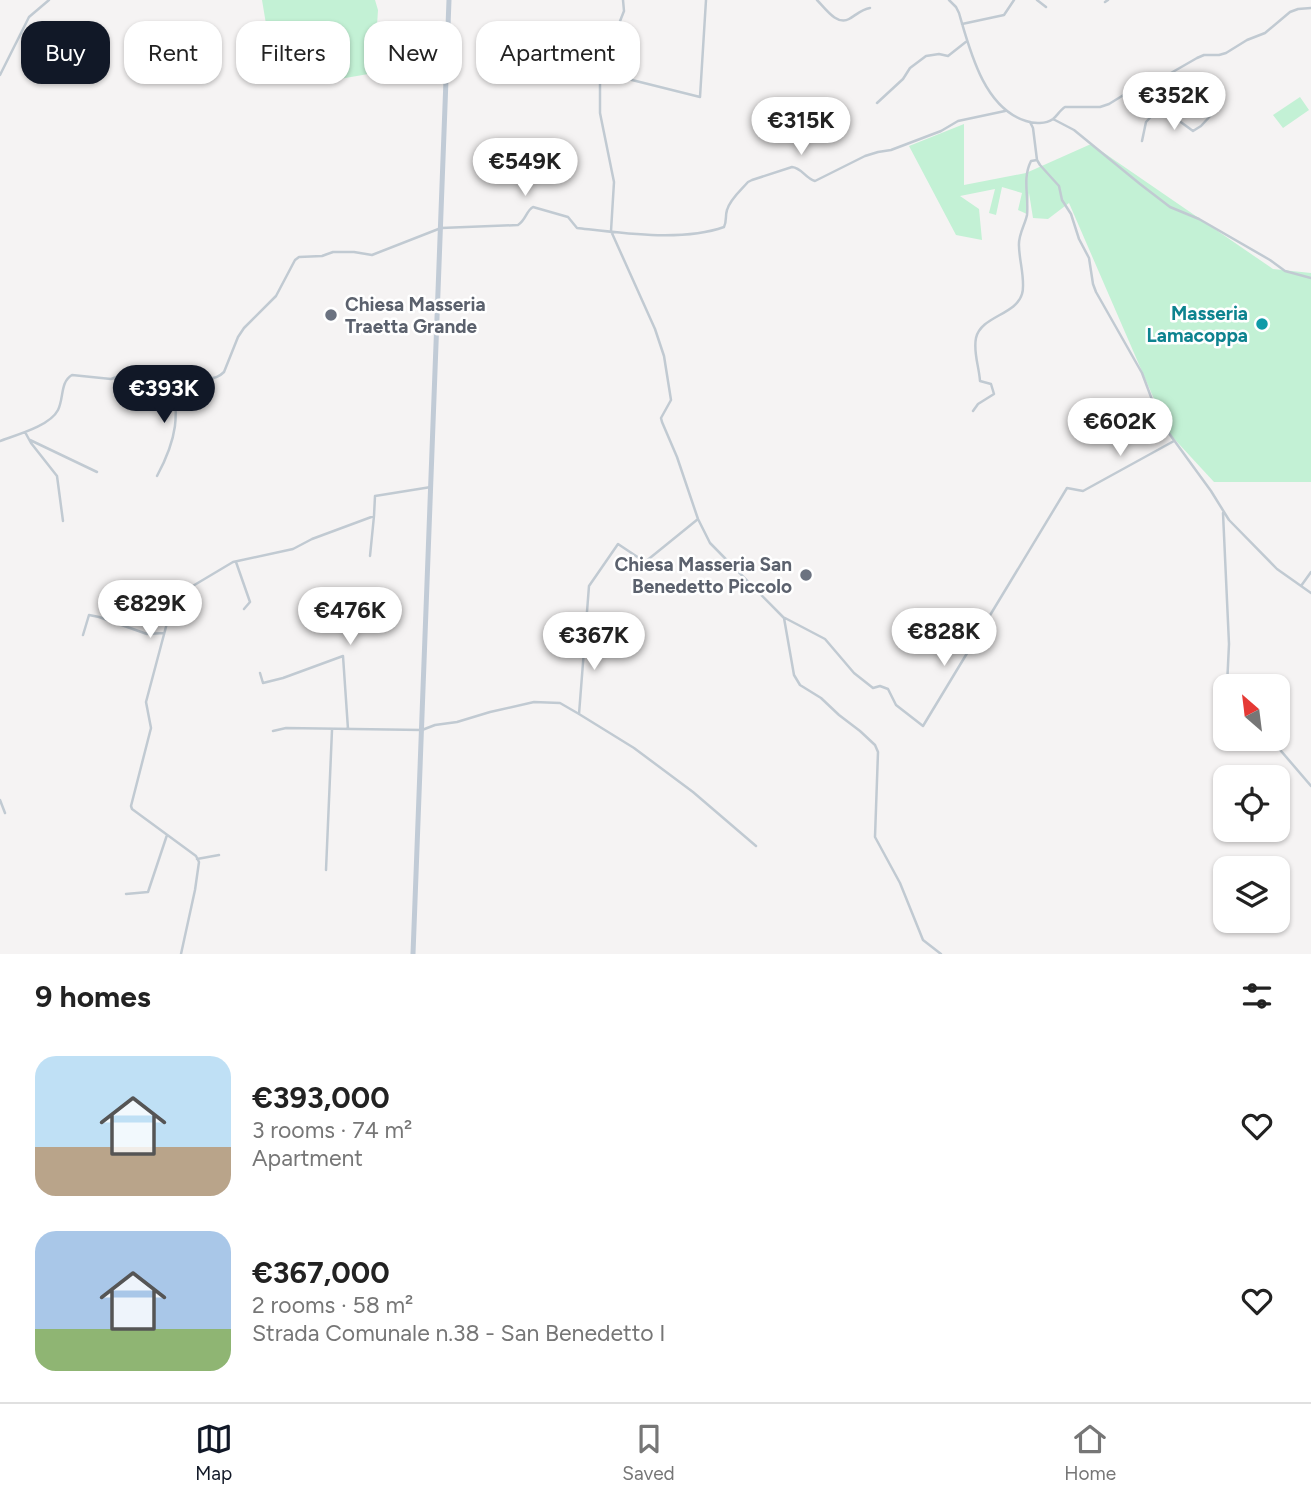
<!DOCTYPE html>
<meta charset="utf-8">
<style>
body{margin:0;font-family:Figtree,sans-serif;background:#f6f6f6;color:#222;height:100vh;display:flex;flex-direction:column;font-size:26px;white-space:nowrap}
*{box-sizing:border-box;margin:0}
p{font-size:23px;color:#767676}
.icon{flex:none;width:38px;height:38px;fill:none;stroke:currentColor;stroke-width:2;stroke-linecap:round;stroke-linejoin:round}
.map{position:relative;height:954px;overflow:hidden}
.sheet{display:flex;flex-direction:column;background:#fff;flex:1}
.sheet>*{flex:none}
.top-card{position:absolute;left:21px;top:21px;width:700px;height:63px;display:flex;gap:14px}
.needle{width:46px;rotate:332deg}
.fabs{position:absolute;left:1213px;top:674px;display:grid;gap:14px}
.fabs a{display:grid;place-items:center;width:77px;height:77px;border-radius:14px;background:#fff;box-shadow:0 2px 5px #0004;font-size:35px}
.price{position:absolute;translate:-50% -60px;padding:0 16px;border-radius:24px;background:#fff;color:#222;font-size:23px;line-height:46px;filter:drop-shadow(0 2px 4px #0008)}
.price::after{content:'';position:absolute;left:50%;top:42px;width:21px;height:16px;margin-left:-10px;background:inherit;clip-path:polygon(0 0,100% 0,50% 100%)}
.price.current{background:#111827;color:#fff}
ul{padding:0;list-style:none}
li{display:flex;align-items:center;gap:21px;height:175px;padding:0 35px}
li span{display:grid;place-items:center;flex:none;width:196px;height:140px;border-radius:21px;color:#555}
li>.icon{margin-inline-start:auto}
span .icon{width:84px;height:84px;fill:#fffc;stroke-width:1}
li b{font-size:30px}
h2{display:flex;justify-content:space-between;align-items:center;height:84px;padding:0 35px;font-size:30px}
.tag{padding:0 24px;border-radius:21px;background:#fff;box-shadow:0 2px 5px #0004;font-size:24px;line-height:63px}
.tag.current{background:#111827;color:#fff}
.dock{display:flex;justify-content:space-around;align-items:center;height:98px;border-top:2px solid #e0e0e0;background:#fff;font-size:19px;color:#767676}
.dock a{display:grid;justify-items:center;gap:4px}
.dock .current{color:#111827}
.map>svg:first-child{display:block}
</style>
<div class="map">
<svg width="1311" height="954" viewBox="0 0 1311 954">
<rect width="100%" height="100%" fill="#f5f3f3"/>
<path fill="#c3f1d5" d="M262 0H375L378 10 374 73 311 84 318 66 291 56 267 30Z
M1300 97 1309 110 1283 128 1273 115Z
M964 124V185L1026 173 1091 144 1273 269 1311 273V482H1214L1166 430 1154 399 1069 203 1048 219 1033 218 1029 193 1027 214 1018 210 1022 193 1002 187 996 215 989 213 995 189 960 196 979 209 982 240 956 235 909 146Z"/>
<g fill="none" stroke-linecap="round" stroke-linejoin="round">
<path stroke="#c1cad2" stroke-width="2.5" d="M623 0 624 11 600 72V113L614 182 611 231 655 329 664 356 671 400 661 418 662 422 677 457 698 519 710 543 784 618 794 675 800 685 821 698 839 715 860 731 875 745 878 752 875 837 900 883 923 940 941 954
M817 0C825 8 837 26 849 19 856 15 862 9 870 8
M949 0 956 7 959 13C970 51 984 108 1026 121 1034 124 1046 124 1053 119 1057 116 1060 110 1065 107H1100L1109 104 1130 91 1157 81 1197 58 1204 55H1219L1226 53 1247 40 1265 33 1290 12 1298 9 1311 8
M1037 0 1046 7
M1105 2 1108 0
M962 24 1004 15 1014 0
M604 73 700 97 706 0
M0 75 29 17 49 0
M1142 86 1146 95 1152 101 1193 131 1201 126 1213 113
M877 103 903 79 910 68 926 56 939 54 948 56 967 41
M1053 119 1074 130 1140 184 1170 207 1199 219 1270 260 1285 271 1311 278
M1030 122 1033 128 1037 160 1040 165 1059 186 1062 200 1071 214 1079 239 1089 258 1093 284 1096 292 1142 373 1160 421 1211 491 1229 520 1277 569 1311 593
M1142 141 1146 122 1160 107
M973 411 978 404 994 394 991 384 980 381C979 366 973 352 976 338 981 316 1016 315 1022 294 1026 282 1019 260 1019 246 1018 235 1025 225 1027 215 1029 196 1022 179 1031 161L1037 160
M25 432 31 443 57 476 63 521
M30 440 97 472
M0 441C16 435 50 426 58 410 64 398 60 382 72 375L111 379 131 372 146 371 206 379C214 378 218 378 224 372L238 337 244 328 276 296 295 260 299 257 322 256 333 252H354L372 255 441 228 518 225C526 220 526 211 533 207L568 217 577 228C621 233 682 242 724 227 727 221 725 216 727 210 730 199 741 190 748 182L752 180 792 167C802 168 805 178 815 181L865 156 878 152 891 150 941 131 958 121 1005 111
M157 476C177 439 180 415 171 374
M1223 513 1229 644 1227 686
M370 556 374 516
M236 562 250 602 244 609
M1301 586 1311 572
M785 618 825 639 854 673 873 688 880 686 888 689 896 705 923 726 1067 488 1083 491 1174 441
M83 635 89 615 99 617 147 634 164 633
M260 673 263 683 283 678 343 656 348 729
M579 714 634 748 693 792 756 846
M273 731 286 728 422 730 435 725 457 722 490 712 534 702 560 703 579 714 589 586 618 544 645 562 698 519
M1270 738 1311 786
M0 800 5 813
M197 859 219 855
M326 870 332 730
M126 894 148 892 167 835
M181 954 195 890 199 862 196 856 132 809 131 806 151 728 146 702 171 608 186 590 233 562 293 549 312 539 374 516 375 496 431 487"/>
<path stroke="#c1cbd6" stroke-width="5" d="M413 954 449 0"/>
</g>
<g fill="#6b7280" stroke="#fff" stroke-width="2.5">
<circle cx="331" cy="315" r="7"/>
<circle cx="806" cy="575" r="7"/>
</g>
<circle fill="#0f9aa8" stroke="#fff" stroke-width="2.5" cx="1262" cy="324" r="7"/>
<g text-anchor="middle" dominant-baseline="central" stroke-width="5" stroke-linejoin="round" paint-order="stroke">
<g font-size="19" font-weight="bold" fill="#5b616d" stroke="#fff" text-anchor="start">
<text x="345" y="304">Chiesa Masseria<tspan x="345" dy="22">Traetta Grande</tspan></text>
<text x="792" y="564" text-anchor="end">Chiesa Masseria San<tspan x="792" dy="22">Benedetto Piccolo</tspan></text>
</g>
<g font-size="19" font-weight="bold" fill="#0d838f" stroke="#fff" text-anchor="end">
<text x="1248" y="313">Masseria<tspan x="1248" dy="22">Lamacoppa</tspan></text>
</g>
</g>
</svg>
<div class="fabs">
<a><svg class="needle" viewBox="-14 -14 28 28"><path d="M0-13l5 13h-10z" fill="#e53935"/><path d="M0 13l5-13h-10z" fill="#767676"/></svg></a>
<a><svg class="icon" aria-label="locate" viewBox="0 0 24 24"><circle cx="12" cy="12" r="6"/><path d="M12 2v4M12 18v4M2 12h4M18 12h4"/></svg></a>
<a><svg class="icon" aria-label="layers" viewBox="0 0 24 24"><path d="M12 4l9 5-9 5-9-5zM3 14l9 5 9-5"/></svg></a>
</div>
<b class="price" style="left:1174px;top:132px">€352K</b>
<b class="price" style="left:801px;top:157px">€315K</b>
<b class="price" style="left:525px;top:198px">€549K</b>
<b class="price current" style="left:164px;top:425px">€393K</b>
<b class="price" style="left:1120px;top:458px">€602K</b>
<b class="price" style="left:150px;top:640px">€829K</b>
<b class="price" style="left:350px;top:647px">€476K</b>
<b class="price" style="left:944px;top:668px">€828K</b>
<b class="price" style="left:594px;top:672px">€367K</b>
<div class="top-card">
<a class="tag current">Buy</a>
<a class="tag">Rent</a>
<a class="tag">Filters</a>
<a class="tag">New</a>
<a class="tag">Apartment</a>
</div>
</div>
<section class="sheet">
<h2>9 homes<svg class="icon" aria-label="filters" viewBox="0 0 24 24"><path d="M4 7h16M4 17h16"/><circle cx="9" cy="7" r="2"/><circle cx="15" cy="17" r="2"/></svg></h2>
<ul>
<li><span style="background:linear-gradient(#bfe0f5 65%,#b9a48a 0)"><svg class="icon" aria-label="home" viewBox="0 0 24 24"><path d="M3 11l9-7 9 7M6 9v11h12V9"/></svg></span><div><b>€393,000</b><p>3 rooms · 74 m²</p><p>Apartment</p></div><svg class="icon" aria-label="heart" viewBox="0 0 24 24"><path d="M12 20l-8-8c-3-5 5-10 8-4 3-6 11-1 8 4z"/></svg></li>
<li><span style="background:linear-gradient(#a9c7e8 70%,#8fb573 0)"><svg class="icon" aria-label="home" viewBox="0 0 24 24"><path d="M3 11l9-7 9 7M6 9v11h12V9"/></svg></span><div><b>€367,000</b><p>2 rooms · 58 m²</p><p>Strada Comunale n.38 - San Benedetto I</p></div><svg class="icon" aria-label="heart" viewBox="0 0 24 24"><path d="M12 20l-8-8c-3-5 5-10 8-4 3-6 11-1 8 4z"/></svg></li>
</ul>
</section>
<nav class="dock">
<a class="current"><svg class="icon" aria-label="map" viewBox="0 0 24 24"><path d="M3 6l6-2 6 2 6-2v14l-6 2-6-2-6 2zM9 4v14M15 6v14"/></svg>Map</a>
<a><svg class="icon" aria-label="saved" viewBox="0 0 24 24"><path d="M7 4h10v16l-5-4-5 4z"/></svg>Saved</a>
<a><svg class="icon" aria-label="home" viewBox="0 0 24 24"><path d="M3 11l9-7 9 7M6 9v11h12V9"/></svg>Home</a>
</nav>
